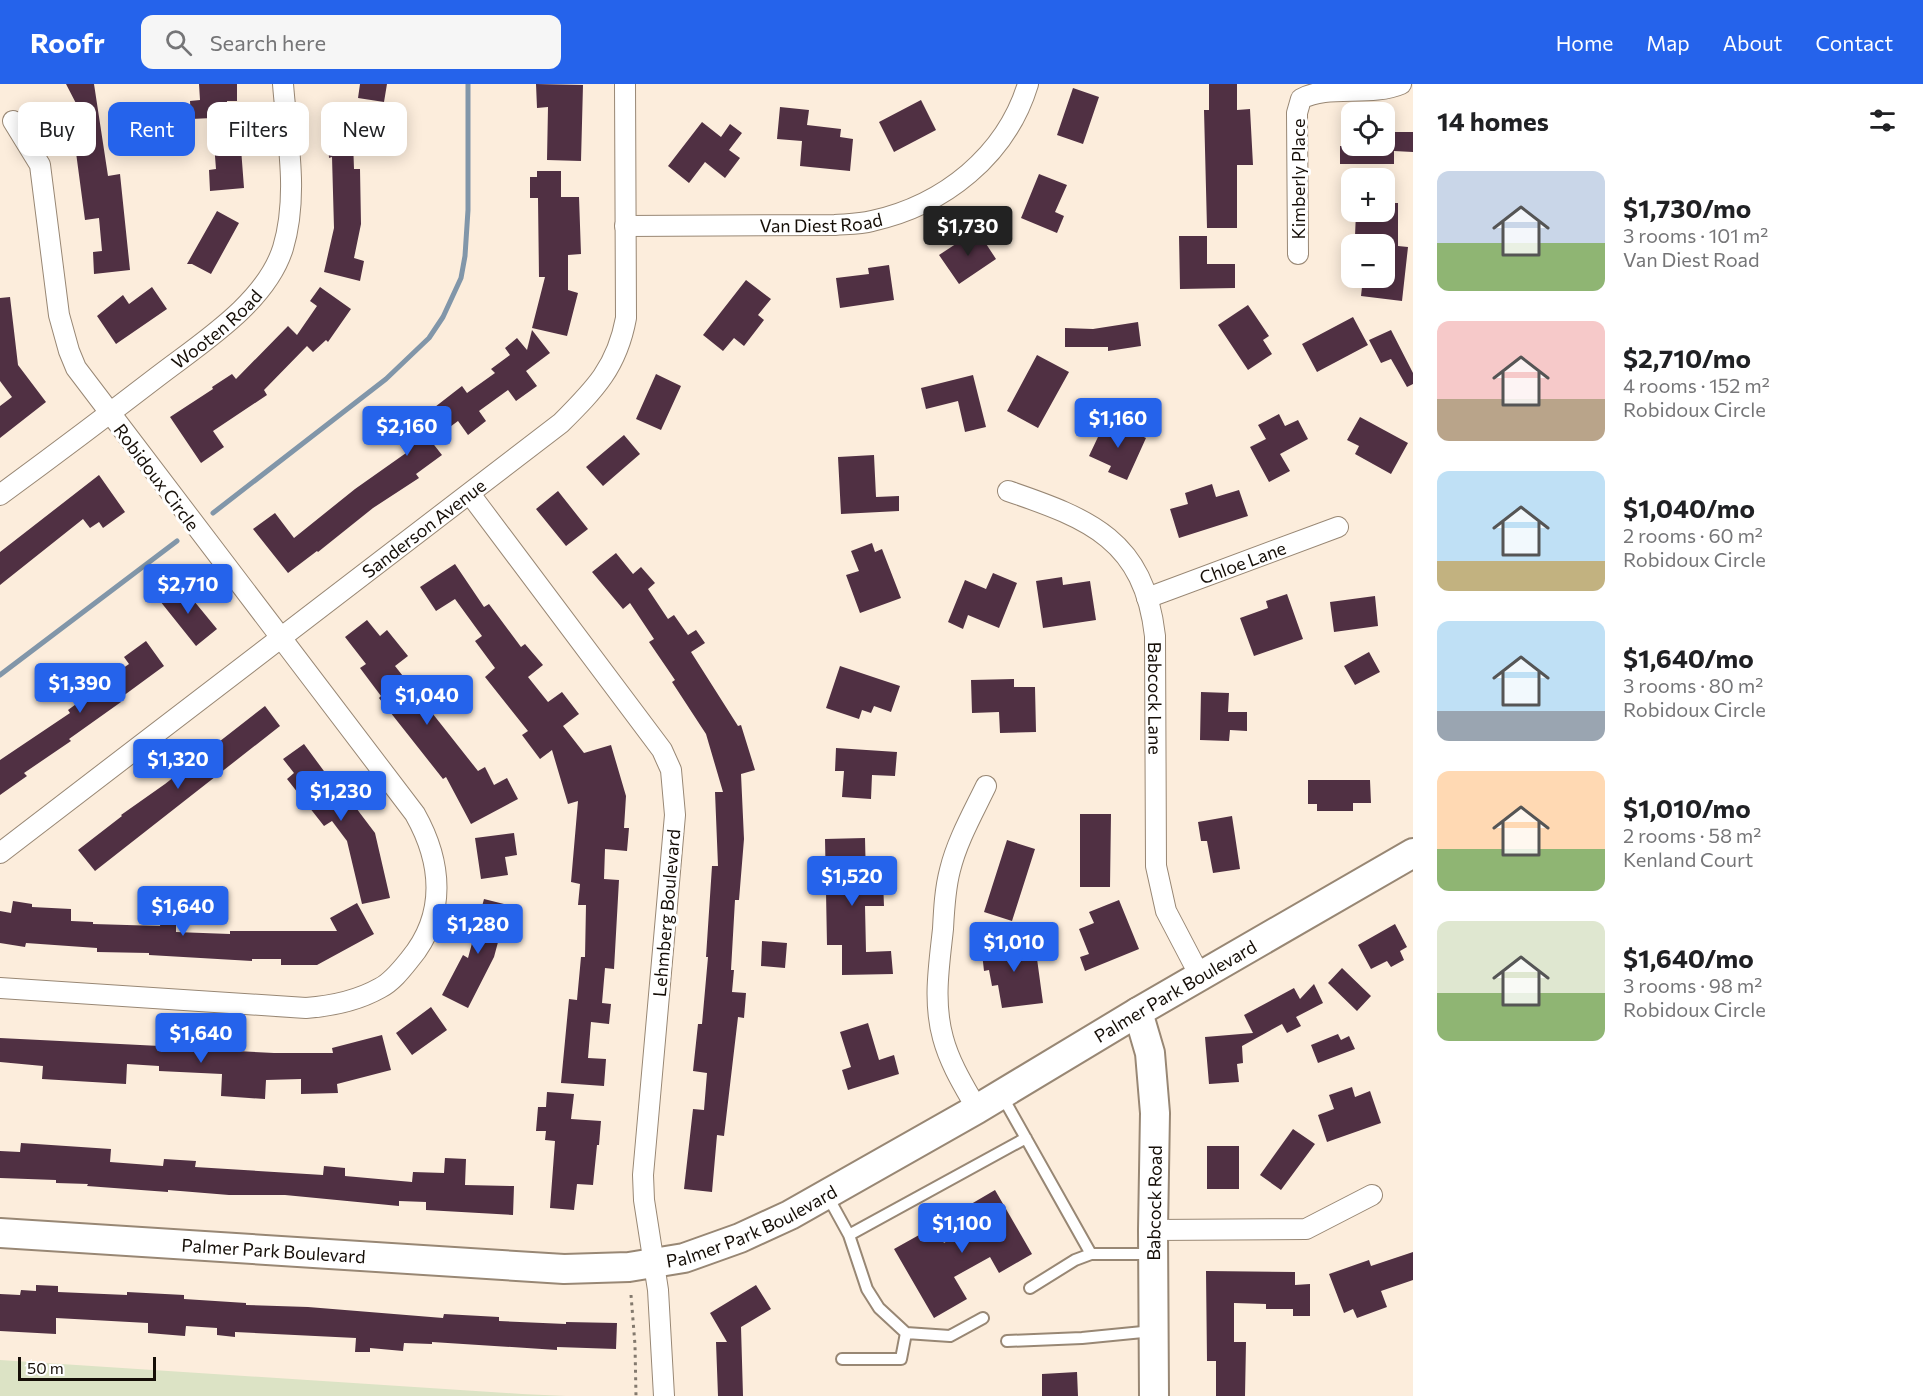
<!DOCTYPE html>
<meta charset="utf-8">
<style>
body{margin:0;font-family:Commissioner,sans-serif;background:#f6f6f6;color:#202124;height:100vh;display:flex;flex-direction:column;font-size:22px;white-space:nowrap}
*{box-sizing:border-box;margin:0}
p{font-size:20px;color:#757577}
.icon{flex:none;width:33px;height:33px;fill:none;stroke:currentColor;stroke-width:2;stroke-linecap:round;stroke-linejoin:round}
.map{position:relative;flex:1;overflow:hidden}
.drawer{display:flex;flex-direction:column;background:#fff;width:510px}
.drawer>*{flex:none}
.guide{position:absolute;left:18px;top:18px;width:570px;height:54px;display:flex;gap:12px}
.fabs{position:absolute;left:1341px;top:18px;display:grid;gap:12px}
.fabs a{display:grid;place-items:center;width:54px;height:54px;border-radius:12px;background:#fff;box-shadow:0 3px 15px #0003;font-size:30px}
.scale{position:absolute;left:18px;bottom:15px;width:138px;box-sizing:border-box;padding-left:6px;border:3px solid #150e07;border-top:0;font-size:16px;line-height:21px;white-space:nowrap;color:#150e07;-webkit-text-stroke:4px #fff;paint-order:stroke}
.price{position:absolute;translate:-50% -51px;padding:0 14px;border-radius:6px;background:#2563eb;color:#fff;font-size:20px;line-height:39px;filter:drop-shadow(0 2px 3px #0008)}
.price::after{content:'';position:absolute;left:50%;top:36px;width:18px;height:14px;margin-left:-9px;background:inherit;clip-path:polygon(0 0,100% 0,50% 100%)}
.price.selected{background:#222;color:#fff}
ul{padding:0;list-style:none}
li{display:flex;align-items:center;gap:18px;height:150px;padding:0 24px}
li span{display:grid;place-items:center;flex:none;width:168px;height:120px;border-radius:12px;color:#555}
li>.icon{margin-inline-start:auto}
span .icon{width:72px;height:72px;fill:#fffc;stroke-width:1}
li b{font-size:26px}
h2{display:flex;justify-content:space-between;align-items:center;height:72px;padding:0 24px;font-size:26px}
.pill{padding:0 21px;border-radius:12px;background:#fff;box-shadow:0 3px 15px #0003;font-size:21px;line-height:54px}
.pill.selected{background:#2563eb;color:#fff}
header{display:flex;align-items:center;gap:36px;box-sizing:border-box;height:84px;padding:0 30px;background:#2563eb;color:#fff}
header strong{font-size:28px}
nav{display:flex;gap:33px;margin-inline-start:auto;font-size:21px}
.search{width:420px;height:54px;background:#f6f6f6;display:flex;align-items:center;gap:15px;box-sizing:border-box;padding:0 21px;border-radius:12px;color:#757577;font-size:22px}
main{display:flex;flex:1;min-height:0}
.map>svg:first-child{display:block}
</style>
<header>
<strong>Roofr</strong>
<div class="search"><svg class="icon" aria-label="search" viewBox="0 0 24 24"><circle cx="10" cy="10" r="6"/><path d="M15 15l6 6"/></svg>Search here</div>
<nav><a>Home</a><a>Map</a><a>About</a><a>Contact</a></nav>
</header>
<main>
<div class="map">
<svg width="1413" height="1312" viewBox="0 0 1413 1312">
<rect width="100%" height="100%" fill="#fceddc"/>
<path fill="#dce3c5" d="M0 1276 522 1310 566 1312H0Z"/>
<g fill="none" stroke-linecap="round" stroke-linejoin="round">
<path stroke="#8196a9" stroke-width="5" d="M213 429 386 295 429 254 443 233 461 194 465 172 468 126V0
M0 591 177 457"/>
</g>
<path fill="#503043" d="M66 0H94L108 92 120 90 130 186 94 190 93 168 102 167 99 134 85 136 71 31 81 29Z
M199 0H237V17H227L228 51H240L244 104 210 107 209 86 216 85 212 34 191 35 190 17 200 16Z
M360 0H387L384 18 358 14Z
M536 0 583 1 581 77 547 76 548 23 537 24Z
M1209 0H1237V26L1250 25 1253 81H1237V144H1207L1204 26H1209Z
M1073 4 1099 13 1083 60 1057 51Z
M921 16 936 46 894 68 879 38Z
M780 23 809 26 807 41 841 45 840 53 853 55 850 87 800 82 802 57 777 55Z
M352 28 354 85H360L361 140 354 174 364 177 360 197 324 188 334 144 332 73 329 74 326 29Z
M702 38 721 53 730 40 742 49 729 66 740 74 725 94 705 78 689 99 668 82Z
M1384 48H1413V68L1394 67V80H1340V62H1384Z
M537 87H561V113H579L581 170 568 171V206L578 209 567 252 532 244 545 193H539L538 114H530V93H537Z
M1039 90 1067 101 1055 128 1064 132 1057 149 1021 134Z
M1384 119H1398V162L1408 163 1402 217 1361 212 1363 194H1384V160H1360L1361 152H1355L1356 128H1384Z
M217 127 239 139 211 190 192 180H187Z
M977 146 996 175 959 200 939 171Z
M1179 152H1207V180H1235V204L1180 205Z
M889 181 894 216 840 224 836 194 869 190 868 184Z
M746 196 771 215 758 231 764 236 744 262 734 254 723 267 703 251Z
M152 203 167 225 116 260 97 232 123 211 129 220Z
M320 203 351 225 328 258 326 256 313 268 307 262 264 306 267 311 213 347 224 363 201 379 170 333 213 305 212 303 232 290 236 295 288 242 297 251 317 222 310 217Z
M10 213 18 281 46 318 0 354V322L12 313 0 297V214Z
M1248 221 1269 252 1263 256 1272 270 1248 286 1218 241Z
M1353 233 1368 261 1317 288 1302 260Z
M1138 238 1141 262 1108 267V263H1065V244L1093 245Z
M532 246 550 269 526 287 537 302 516 317 508 306 479 327 486 337 468 351 458 337 431 357 442 371 416 390 419 394 373 424 318 468 317 467 288 489 253 445 275 429 294 454 355 405 406 369 395 354 462 302 467 309 495 289 491 285 510 271 505 264 517 254 527 266Z
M1391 246 1413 289V300L1407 303 1391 275 1381 279 1369 256Z
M1037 271 1069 288 1038 344 1007 327Z
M656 290 681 302 661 346 636 335Z
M973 291 986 343 965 348 958 317 926 325 921 304Z
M1279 330 1285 342 1298 336 1308 355 1280 370 1290 387 1269 398 1250 363 1266 355 1258 341Z
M1360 333 1408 359 1391 390 1355 370 1359 362 1347 356Z
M1106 336 1146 354 1127 396 1108 388 1111 382 1089 372Z
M624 351 640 370 603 402 586 383Z
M874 371 876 413 899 412V427L841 430 838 373Z
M99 391 125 428 103 444 99 438 90 444 83 435 0 501V468Z
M1212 400 1216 413 1239 406 1248 432 1179 454 1170 425 1188 420 1185 409Z
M558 407 588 445 566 462 536 425Z
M872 459 875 468 882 465 901 514 860 529 846 491 859 487 851 467Z
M616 469 633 490 641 483 655 499 648 505 668 535 674 531 688 551 696 546 705 559 691 568 738 642 741 641 755 686 741 690 744 755 739 816H735L731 886H734L732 908 746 909 744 934 738 933 724 1052 717 1051 712 1108 684 1105 693 1025 704 1026 707 989 693 987 698 940H702L708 873H706L712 782H718L715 708H723L706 650 672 598 675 596 649 558 654 555 630 519 623 525 592 488Z
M455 480 484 523 489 520 521 563 525 560 543 581 528 593 548 618 562 608 579 630 563 642 584 669 611 661 626 712 624 744H629L627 767 605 765 604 795 619 796 614 885 605 884 602 919 611 920 609 940 591 938 588 974 606 975 604 1002 561 999 569 915 577 916 581 873H585L586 821H578L580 800 571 798 578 717 568 720 552 666 540 675 522 651 528 647 485 593 495 584 475 557 482 552 455 515 436 527 420 503Z
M993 489 1017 499 999 544 968 531 963 545 948 538 965 496 986 505Z
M1062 493 1063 501 1090 497 1096 536 1043 544 1036 497Z
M180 500 217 545 196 562 160 517Z
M1287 510 1303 555 1254 572 1240 534 1268 524 1266 517Z
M1375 512 1378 542 1334 548 1330 518Z
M367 536 380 552 387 546 408 572 395 582 478 687 485 683 494 701 507 694 518 715 471 740 446 693 443 695 379 614 381 612 360 584 366 580 345 553Z
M146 557 164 582 119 615 121 618 69 655 71 657 24 689 27 692 0 711V676L70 629 68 626 83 615 76 605 100 588 106 596 129 580 124 573Z
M1369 568 1380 588 1355 601 1344 582Z
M840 582 900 602 891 628 874 622 871 629 862 626 859 635 826 624Z
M1014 595V603H1035L1036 648 1000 649 999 628 972 629 971 596Z
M1201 608 1229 609 1228 628H1247V647L1230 646 1229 657 1200 656Z
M265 622 280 642 95 787 78 766 122 732 121 731 165 700Z
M304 660 335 702 338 700 375 749 390 814 362 820 347 757 332 737 324 742 287 695 294 689 283 675Z
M836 664 897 668 895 692 872 691 871 715 842 713 844 687H835Z
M1308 696H1370L1371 719H1353V727H1317V720H1308Z
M1080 730H1111L1110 803H1080Z
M1232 732 1240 785 1213 789 1207 757H1201L1198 738Z
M514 749 517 771 505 773 508 791 481 795 475 754Z
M865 754 866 797H883L884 822H865L866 868 891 867 893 890 842 891V861H827L825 755Z
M1007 756 1035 765 1012 837 984 828Z
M484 815 508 821 494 873 468 924 442 911 463 871 468 874Z
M1119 816 1139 865 1085 887 1080 873 1089 870 1079 845 1094 839 1089 828Z
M13 817 32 820V823L71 825V837L93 838V840L160 842 161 836 176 837V848L230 850V847H337L330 834 357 819 374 850 317 881H281V875H252V877L149 871V869L97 868V864L26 859 25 863 0 859V827L11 829Z
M1395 840 1407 863 1400 867 1404 876 1391 883 1387 877 1371 885 1358 861Z
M1006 856 1004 864 1035 860 1043 919 1002 924 998 901 992 902 989 886 984 887 981 860Z
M762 857 787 859 785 884 761 882Z
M1342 884 1371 912 1357 927 1328 899Z
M1314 900 1323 919 1296 933 1301 942 1287 949 1282 940 1242 962 1243 979 1237 980 1239 998 1209 1000 1205 953 1253 949 1244 931 1294 904 1300 915Z
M431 923 447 946 412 971 396 949Z
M868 939 879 976 894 971 899 990 848 1006 842 986 851 983 840 948Z
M1338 950 1341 956 1349 952 1355 965 1318 979 1311 961Z
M382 951 391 986 337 1000 338 1009 301 1010V995L266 996 265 1015 221 1012 222 990 159 987V982L127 980 126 1000 42 995 43 982 0 978V954L160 962V960L215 962 214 966 274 969H333L332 964Z
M1352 1003 1355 1013 1370 1007 1381 1039 1327 1058 1318 1031 1334 1025 1329 1011Z
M547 1008 574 1010 571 1035 601 1037 599 1061H597L593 1101 577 1100 574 1126 550 1124 555 1057 545 1056 546 1047H536L538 1023H546Z
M1293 1045 1315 1060 1281 1106 1260 1091Z
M21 1059 111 1065 110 1078 163 1082 164 1075 196 1077 195 1083 323 1091 324 1082 345 1084V1092L412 1098 413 1088 444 1089 445 1074 466 1075 465 1101 514 1102 513 1131 426 1126V1118L399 1117V1122L285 1111H229L168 1106V1108L87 1102 88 1100 56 1099V1096L0 1094V1067L20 1068Z
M1207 1062H1239V1105H1207Z
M995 1106 1032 1170 999 1189 990 1173 954 1193 967 1215 934 1234 894 1165 928 1146 934 1157 941 1153 944 1159 976 1140 966 1123Z
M1413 1168V1196L1381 1207 1387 1223 1357 1234 1353 1225 1344 1229 1329 1190 1369 1176 1371 1182Z
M1206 1187 1295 1188V1201L1310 1200V1232H1293V1225H1266V1220L1234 1219V1258H1246L1245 1312H1216V1277H1207Z
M36 1201 58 1202V1208L127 1211V1208L184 1211V1215L246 1219V1221L308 1223 443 1234 444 1230 499 1233V1237L566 1240V1238L617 1239 616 1265 557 1263V1266L432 1258V1260L404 1259 403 1267 370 1264V1268H355L356 1254 235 1248V1253L217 1251V1244L186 1242 185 1252 148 1249V1239L56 1234V1250L0 1247V1210L20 1211 21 1206 36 1207Z
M756 1201 771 1225 741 1243 743 1312H718L716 1258H727L710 1229Z
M1077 1288 1078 1312H1042V1290Z"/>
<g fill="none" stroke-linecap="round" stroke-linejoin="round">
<defs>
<path id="lane" d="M1001 1010 1091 1170
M827 1111 849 1151 867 1205 879 1224 906 1249 950 1252 983 1234
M849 1151 1026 1054
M1030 1204 1075 1176 1091 1170H1152
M1007 1257 1082 1254 1153 1247
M842 1275H901L906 1249"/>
<g id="street">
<path id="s1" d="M625 142 835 141C847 140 860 140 872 137 944 121 1006 72 1028 0"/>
<path d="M1298 170 1297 29 1301 15C1327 0 1371 13 1401 0"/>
<path id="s2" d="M1008 407C1090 435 1144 456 1155 552L1156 782 1166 827 1200 892"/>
<path d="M470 410 662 666 671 686 675 731 643 1091 644 1116 658 1206 664 1312"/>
<path id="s3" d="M0 411C53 372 105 333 157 293 201 259 266 219 283 164 299 111 287 53 283 0"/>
<path id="s4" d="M1147 514 1338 443"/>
<path id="s5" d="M0 769 561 339C595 305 617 283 626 234L625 0"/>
<path d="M0 904 306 924C332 922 357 917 380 904 392 898 402 885 410 875 447 830 442 778 415 730L76 284 69 267 59 231 40 81 13 37"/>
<path d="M977 1025C964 1002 950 980 943 954 933 918 939 882 943 845 944 825 945 805 950 786 957 757 973 729 986 702"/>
<path d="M1153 1146 1306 1145 1372 1111"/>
</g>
<g id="secondary">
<path d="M1138 928 1150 969 1155 1029 1153 1146 1154 1312"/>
<path id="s6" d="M0 1149 564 1185 629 1183 684 1174 740 1154 790 1131 977 1025 1138 928 1413 769"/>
</g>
</defs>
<use href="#lane" stroke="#988774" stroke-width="14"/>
<use href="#street" stroke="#988774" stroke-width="22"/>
<use href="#secondary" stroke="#988774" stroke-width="32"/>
<path stroke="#83796d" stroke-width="3" stroke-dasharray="3 4.5" stroke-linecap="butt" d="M631 1211 635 1261 636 1312"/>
<use href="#lane" stroke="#fff" stroke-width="10"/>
<use href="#street" stroke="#fff" stroke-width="20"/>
<use href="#secondary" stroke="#fff" stroke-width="28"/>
</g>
<g text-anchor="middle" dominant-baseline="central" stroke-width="6" stroke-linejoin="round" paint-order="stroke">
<g font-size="18" fill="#150e07" stroke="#fff">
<text transform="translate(1298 95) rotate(-90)">Kimberly Place</text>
<text stroke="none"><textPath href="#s1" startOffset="196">Van Diest Road</textPath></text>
<text stroke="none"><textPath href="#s3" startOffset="273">Wooten Road</textPath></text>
<text transform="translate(157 393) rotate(53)">Robidoux Circle</text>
<text stroke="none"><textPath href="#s5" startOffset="534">Sanderson Avenue</textPath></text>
<text stroke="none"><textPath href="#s4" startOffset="102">Chloe Lane</textPath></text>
<text stroke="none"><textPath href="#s2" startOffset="285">Babcock Lane</textPath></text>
<text transform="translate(666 829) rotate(-85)">Lehmberg Boulevard</text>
<text stroke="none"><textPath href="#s6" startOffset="1246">Palmer Park Boulevard</textPath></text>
<text transform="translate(1154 1119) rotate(-89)">Babcock Road</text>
<text stroke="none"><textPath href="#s6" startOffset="760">Palmer Park Boulevard</textPath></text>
<text stroke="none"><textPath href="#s6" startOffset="274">Palmer Park Boulevard</textPath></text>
</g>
</g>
</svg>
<div class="fabs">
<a><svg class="icon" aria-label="locate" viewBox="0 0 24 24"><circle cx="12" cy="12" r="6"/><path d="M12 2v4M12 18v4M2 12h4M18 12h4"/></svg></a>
<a>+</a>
<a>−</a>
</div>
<div class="scale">50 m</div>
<b class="price selected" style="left:968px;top:173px">$1,730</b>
<b class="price" style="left:1118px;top:365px">$1,160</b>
<b class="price" style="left:407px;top:373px">$2,160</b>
<b class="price" style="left:188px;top:531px">$2,710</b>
<b class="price" style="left:80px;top:630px">$1,390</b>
<b class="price" style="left:427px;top:642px">$1,040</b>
<b class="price" style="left:178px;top:706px">$1,320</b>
<b class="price" style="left:341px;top:738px">$1,230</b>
<b class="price" style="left:852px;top:823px">$1,520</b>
<b class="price" style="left:183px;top:853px">$1,640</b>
<b class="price" style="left:478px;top:871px">$1,280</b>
<b class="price" style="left:1014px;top:889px">$1,010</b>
<b class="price" style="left:201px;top:980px">$1,640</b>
<b class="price" style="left:962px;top:1170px">$1,100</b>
<div class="guide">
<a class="pill">Buy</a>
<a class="pill selected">Rent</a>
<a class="pill">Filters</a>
<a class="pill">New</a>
</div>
</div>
<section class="drawer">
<h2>14 homes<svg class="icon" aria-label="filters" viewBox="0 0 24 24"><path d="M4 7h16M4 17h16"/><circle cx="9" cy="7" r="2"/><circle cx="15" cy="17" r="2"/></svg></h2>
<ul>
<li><span style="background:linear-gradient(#c9d6e8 60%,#8fb573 0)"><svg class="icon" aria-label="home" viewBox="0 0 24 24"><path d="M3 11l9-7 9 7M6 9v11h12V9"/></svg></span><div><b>$1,730/mo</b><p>3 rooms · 101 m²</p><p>Van Diest Road</p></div></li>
<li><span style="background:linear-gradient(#f6c9c9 65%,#b9a48a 0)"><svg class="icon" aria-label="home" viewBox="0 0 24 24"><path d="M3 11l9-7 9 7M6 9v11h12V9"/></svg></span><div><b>$2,710/mo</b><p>4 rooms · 152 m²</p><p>Robidoux Circle</p></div></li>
<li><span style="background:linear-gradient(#bfe0f5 75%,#c2b280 0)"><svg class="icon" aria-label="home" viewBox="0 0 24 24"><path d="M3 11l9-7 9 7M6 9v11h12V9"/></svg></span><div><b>$1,040/mo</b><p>2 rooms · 60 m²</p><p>Robidoux Circle</p></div></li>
<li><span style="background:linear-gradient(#bfe0f5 75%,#9aa5b1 0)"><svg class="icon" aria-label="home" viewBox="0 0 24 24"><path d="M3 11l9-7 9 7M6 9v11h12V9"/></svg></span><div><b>$1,640/mo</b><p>3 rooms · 80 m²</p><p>Robidoux Circle</p></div></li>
<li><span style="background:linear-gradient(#ffd9b3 65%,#8fb573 0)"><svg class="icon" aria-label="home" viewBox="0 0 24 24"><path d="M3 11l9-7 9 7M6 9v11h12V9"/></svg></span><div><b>$1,010/mo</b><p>2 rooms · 58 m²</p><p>Kenland Court</p></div></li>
<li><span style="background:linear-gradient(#dfe7d0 60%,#8fb573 0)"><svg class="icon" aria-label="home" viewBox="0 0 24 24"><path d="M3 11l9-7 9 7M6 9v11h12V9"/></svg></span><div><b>$1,640/mo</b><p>3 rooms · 98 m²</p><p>Robidoux Circle</p></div></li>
</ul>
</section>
</main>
